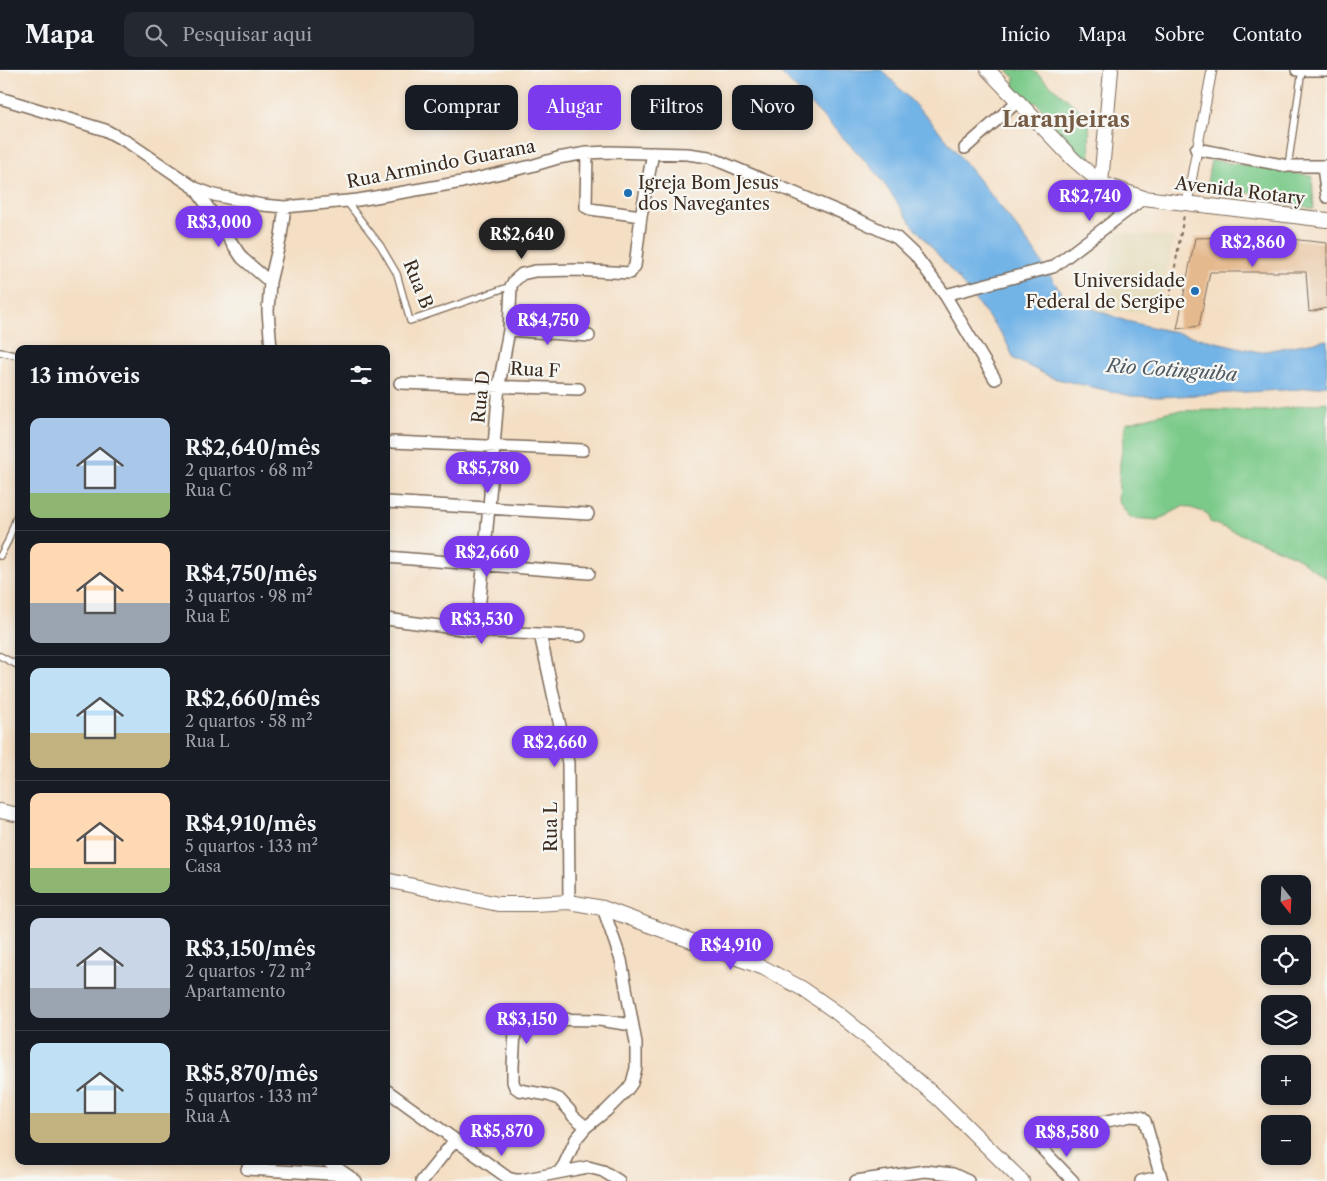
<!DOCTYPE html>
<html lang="pt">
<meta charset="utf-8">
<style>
body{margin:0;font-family:"Libre Caslon Text",serif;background:#242831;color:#f1f3f6;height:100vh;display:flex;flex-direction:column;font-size:19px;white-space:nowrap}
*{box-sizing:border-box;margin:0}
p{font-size:16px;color:#9ea1a6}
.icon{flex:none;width:28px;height:28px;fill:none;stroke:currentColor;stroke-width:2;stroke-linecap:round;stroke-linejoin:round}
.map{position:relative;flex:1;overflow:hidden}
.drawer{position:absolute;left:15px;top:275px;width:375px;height:820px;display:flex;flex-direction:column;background:#171b24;border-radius:10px;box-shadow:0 2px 8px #0003}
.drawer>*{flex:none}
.banner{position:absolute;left:405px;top:15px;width:475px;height:45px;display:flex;gap:10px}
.needle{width:32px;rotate:162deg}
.fabs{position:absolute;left:1261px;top:805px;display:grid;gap:10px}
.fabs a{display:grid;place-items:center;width:50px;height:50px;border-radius:10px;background:#171b24;box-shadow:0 2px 8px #0003;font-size:25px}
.price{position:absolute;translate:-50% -42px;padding:0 11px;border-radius:18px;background:#7c3aed;color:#fff;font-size:16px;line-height:32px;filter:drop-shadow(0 1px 2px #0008)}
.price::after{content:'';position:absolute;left:50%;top:30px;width:15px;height:11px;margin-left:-8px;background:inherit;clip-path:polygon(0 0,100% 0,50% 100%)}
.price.active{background:#222;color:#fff}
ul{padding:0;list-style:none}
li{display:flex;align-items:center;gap:15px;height:125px;padding:0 15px}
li+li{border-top:1px solid #363941}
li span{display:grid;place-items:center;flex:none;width:140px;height:100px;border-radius:10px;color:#555}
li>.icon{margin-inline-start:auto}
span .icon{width:60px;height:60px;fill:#fffc;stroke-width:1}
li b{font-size:21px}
h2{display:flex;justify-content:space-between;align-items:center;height:60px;padding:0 15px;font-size:21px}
.chip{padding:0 18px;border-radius:10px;background:#171b24;box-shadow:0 2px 8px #0003;font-size:18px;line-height:45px}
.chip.active{background:#7c3aed;color:#fff}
header{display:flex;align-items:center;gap:30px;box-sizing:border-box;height:70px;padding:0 25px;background:#171b24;border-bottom:1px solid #363941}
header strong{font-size:24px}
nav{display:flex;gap:28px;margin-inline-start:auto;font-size:18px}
.search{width:350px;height:45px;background:#242831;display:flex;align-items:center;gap:12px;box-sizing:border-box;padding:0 18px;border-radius:10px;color:#9ea1a6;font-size:19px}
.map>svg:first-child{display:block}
</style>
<header>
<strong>Mapa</strong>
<div class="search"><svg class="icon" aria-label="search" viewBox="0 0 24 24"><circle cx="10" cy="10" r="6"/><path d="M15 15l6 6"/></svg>Pesquisar aqui</div>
<nav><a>Início</a><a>Mapa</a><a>Sobre</a><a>Contato</a></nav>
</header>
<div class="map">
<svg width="1327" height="1111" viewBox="0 0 1327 1111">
<rect width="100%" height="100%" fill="#f6f6f2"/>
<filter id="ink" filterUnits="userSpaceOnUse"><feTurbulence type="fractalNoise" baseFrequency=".02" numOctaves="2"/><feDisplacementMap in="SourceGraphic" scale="10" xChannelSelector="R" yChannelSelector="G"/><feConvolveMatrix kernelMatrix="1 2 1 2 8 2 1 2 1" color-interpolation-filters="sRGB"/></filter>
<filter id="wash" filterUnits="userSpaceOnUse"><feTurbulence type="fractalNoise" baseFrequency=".0096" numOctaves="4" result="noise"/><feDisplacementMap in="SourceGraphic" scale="20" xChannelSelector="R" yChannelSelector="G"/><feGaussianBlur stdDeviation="1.12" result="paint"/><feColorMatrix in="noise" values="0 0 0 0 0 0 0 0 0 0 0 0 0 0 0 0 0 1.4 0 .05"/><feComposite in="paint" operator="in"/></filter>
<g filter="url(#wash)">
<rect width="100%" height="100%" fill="#f4dfc5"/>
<path fill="#e5dbba" d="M1117 162 1174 168 1158 242 1101 241Z"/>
<path fill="#7cca8a" stroke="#5c7a54" d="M1007 0H1033L1089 48 1090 96 1051 58 1055 53 1036 32 1027 35 1013 20 1015 8Z
M1211 90 1312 106 1314 139 1207 113Z
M1327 332V509L1295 486 1210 452 1207 443 1184 436 1158 450 1130 448 1118 431 1120 393 1126 353 1171 341 1214 340 1266 341Z"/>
<path fill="#73b4e7" stroke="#576f82" d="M775 0H882L936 57 1003 140 1032 178 1062 224 1085 236 1126 251 1259 282 1327 270V315L1300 319 1160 327 1131 326 1053 308 1014 289 1004 267 957 207 912 154 876 102 784 6Z"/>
<g id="blocks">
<path fill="#e5b98e" d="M1230 167 1258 170 1290 169 1327 173V238L1309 242 1306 202H1210L1199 256 1177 259 1195 168Z"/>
</g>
</g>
<g filter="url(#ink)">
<use href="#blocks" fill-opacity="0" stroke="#7c6958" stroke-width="1"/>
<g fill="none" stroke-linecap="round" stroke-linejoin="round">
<defs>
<path id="service" d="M1288 96 1302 0
M346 131 380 175 397 204 410 251 511 216
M0 282 19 286
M0 486 8 471 19 439
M0 586 19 596"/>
<path id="pedestrian" d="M1187 133 1212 0"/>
<path id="minor" d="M1297 0H1327
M0 28 105 60 129 73 195 118 214 125 262 135 285 137 358 130 462 112 531 96 558 88 587 83 609 82 687 84 709 87 859 150 897 168 915 185 945 225 995 309
M965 78 1017 32
M1196 79 1288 96H1327
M587 83 586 137 590 139 641 146
M1323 97 1327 127
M195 118 242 188 270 212
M945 225 1053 197 1144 128
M509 260 589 266
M271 279 268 241 270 212 281 166 285 137
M400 313 579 319
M392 372 583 380
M386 432 588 444
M386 487 589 503
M386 549 477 561 580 566
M477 561 489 437 499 315 509 260 511 216 514 211 522 204 535 201 577 200 630 203 635 196 641 146 653 83
M540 564 568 693 569 832
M386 1020 508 1108 515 1110H521L588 1097 603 1101 619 1111
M586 1057 573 1046 570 1041 559 1029 548 1025 519 1020 515 1017 513 1012V996L515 961 521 952 536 949 599 950 632 955
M327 1091 356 1111
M247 1099 346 1105
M559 1102 564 1095 576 1069 586 1057 606 1041 627 1020 632 1013 636 998V973L621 890 603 838
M422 1111 455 1070
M856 1111 925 1101 953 1104 968 1111
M1073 1111 1042 1079 1039 1074 1040 1067 1045 1064 1131 1046 1141 1047 1145 1051 1162 1111
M1141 1111 1160 1107"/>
<path id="tertiary" d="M988 0 1074 90 1101 113 1144 128 1327 150
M1101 113 1111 0
M0 741 19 745
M386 810 498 834H535L569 832 603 838 764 898 803 919 836 942 878 976 941 1031 1022 1111"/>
</defs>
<use href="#service" stroke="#7c6958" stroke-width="8"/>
<use href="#pedestrian" stroke="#7c6958" stroke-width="11"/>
<use href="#minor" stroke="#7c6958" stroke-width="14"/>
<use href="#tertiary" stroke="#7c6958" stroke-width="16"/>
<path stroke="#7c6958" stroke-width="2" stroke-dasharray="4 4" stroke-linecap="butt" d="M1168 237 1184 145"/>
<use href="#service" stroke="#fff" stroke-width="5.5"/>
<use href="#pedestrian" stroke="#fff" stroke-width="9"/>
<use href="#minor" stroke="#fff" stroke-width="11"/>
<use href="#tertiary" stroke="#fff" stroke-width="14"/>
</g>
</g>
<g fill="#1f6fb2" stroke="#f6f6f2" stroke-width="2">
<circle cx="628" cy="123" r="5"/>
<circle cx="1195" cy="221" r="5"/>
</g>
<g text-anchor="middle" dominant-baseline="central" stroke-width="4.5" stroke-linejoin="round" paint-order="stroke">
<g font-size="18" fill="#3b2a1e" stroke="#f6f6f2">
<text transform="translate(441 94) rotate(-11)">Rua Armindo Guarana</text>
<text transform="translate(1240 121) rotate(7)">Avenida Rotary</text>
<text transform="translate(418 214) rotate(68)">Rua B</text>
<text transform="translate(535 300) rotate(3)">Rua F</text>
<text transform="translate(481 327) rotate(-84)">Rua D</text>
<text transform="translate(551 757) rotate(-90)">Rua L</text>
</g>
<g font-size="18" fill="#3b2a1e" stroke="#f6f6f2" text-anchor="start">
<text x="638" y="113">Igreja Bom Jesus<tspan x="638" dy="21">dos Navegantes</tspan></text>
<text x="1185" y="211" text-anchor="end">Universidade<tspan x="1185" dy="21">Federal de Sergipe</tspan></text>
</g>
<g font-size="19" font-style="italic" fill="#4f5a64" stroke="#f6f6f2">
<text transform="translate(1172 300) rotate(4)">Rio Cotinguiba</text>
</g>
<g font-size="22" font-weight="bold" fill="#765c45" stroke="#f6f6f2">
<text x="1066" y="49">Laranjeiras</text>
</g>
</g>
</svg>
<div class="fabs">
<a><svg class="needle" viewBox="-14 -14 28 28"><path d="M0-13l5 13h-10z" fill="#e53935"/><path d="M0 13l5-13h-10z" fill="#9ea1a6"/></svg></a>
<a><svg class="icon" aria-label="locate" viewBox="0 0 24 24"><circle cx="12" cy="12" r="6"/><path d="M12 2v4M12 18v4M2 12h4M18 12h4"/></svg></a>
<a><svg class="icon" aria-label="layers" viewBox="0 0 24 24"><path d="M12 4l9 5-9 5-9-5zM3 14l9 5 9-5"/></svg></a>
<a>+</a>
<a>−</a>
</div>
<b class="price" style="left:1090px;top:152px">R$2,740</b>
<b class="price" style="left:219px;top:178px">R$3,000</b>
<b class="price active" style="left:522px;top:190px">R$2,640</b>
<b class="price" style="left:1253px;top:198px">R$2,860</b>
<b class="price" style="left:548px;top:276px">R$4,750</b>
<b class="price" style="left:488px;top:424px">R$5,780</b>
<b class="price" style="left:487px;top:508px">R$2,660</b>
<b class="price" style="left:482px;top:575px">R$3,530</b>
<b class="price" style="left:555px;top:698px">R$2,660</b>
<b class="price" style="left:731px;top:901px">R$4,910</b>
<b class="price" style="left:527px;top:975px">R$3,150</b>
<b class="price" style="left:502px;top:1087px">R$5,870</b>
<b class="price" style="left:1067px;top:1088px">R$8,580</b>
<div class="banner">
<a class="chip">Comprar</a>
<a class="chip active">Alugar</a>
<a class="chip">Filtros</a>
<a class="chip">Novo</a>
</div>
<section class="drawer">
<h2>13 imóveis<svg class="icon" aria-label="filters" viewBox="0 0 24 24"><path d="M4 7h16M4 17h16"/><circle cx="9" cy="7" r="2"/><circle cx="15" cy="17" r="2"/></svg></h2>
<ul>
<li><span style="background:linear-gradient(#a9c7e8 75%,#8fb573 0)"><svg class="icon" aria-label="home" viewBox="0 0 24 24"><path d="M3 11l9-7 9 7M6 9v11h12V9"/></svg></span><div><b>R$2,640/mês</b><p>2 quartos · 68 m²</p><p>Rua C</p></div></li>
<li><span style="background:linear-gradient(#ffd9b3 60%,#9aa5b1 0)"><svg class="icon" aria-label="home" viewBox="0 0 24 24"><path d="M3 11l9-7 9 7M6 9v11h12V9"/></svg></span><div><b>R$4,750/mês</b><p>3 quartos · 98 m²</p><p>Rua E</p></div></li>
<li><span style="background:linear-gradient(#bfe0f5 65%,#c2b280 0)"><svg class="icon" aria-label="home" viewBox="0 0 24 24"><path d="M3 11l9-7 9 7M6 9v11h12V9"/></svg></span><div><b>R$2,660/mês</b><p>2 quartos · 58 m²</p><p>Rua L</p></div></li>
<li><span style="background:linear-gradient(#ffd9b3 75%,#8fb573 0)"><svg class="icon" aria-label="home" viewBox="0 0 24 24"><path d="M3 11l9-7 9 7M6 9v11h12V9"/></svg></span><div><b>R$4,910/mês</b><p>5 quartos · 133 m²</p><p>Casa</p></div></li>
<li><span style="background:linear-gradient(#c9d6e8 70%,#9aa5b1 0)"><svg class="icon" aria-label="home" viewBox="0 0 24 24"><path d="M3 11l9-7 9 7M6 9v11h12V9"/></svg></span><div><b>R$3,150/mês</b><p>2 quartos · 72 m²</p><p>Apartamento</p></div></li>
<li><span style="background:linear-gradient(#bfe0f5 70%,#c2b280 0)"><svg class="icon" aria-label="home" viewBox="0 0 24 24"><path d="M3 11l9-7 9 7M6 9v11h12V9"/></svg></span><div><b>R$5,870/mês</b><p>5 quartos · 133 m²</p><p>Rua A</p></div></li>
</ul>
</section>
</div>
